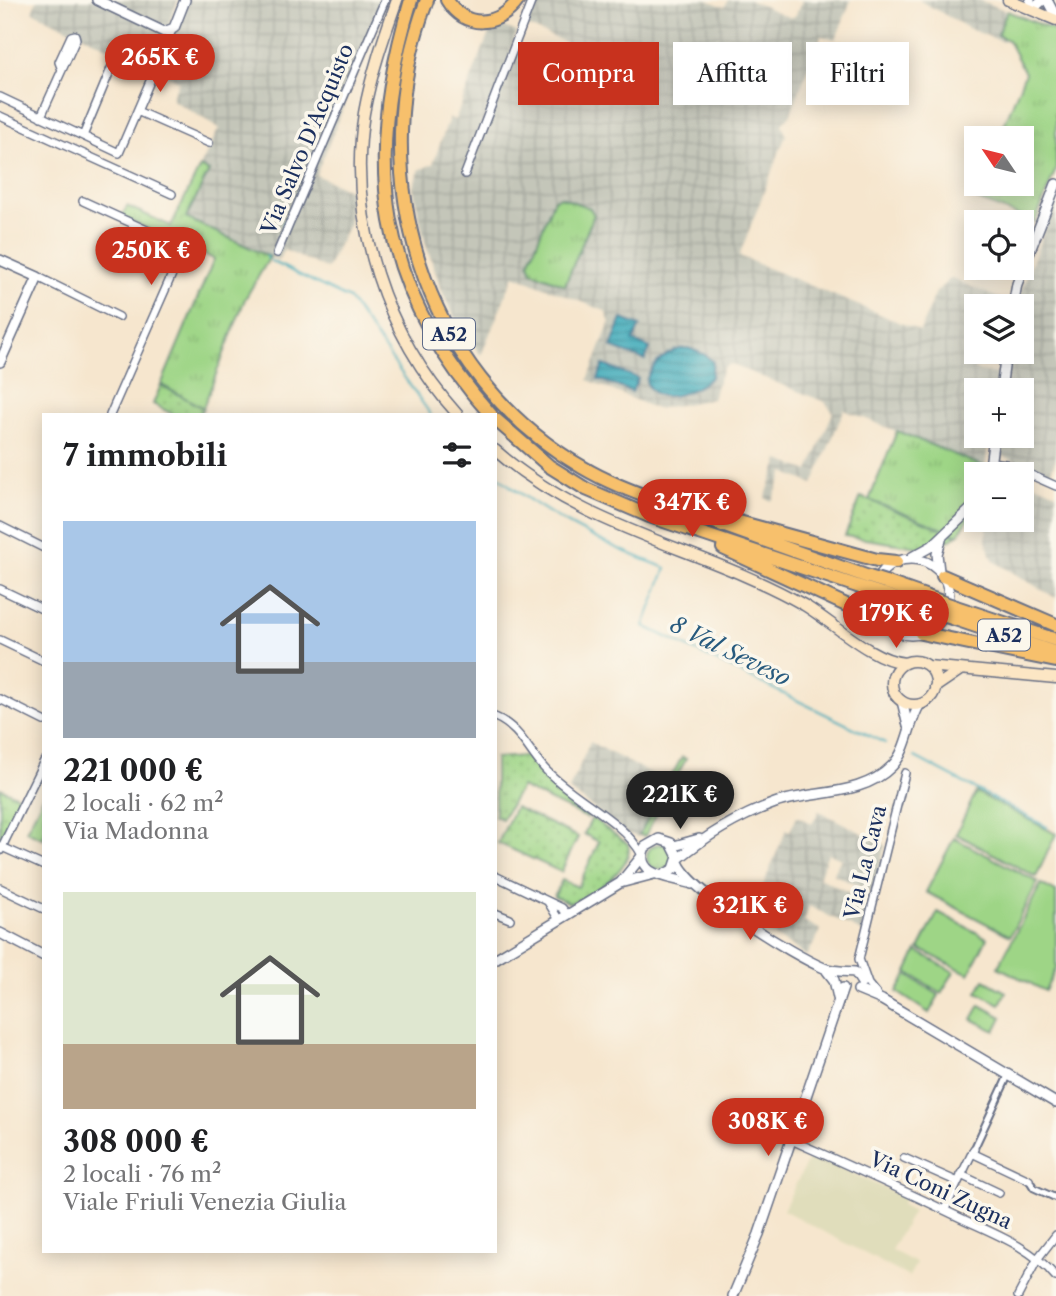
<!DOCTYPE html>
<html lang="it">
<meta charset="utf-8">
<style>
body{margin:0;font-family:"Libre Caslon Text",serif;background:#f2f2f2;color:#202124;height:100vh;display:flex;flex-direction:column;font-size:26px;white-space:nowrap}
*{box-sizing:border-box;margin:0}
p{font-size:23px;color:#757577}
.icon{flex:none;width:38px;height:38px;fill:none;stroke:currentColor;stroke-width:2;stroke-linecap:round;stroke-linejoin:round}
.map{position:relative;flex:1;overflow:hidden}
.panel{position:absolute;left:42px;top:413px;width:455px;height:840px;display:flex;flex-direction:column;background:#fff;border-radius:0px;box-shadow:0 4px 18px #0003}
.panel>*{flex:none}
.banner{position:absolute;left:518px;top:42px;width:432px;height:63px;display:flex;gap:14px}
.needle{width:46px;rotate:305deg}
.fabs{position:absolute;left:964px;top:126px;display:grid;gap:14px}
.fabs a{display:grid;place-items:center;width:70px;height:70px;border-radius:0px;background:#fff;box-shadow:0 4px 18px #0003;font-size:35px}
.price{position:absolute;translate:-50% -60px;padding:0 16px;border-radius:24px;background:#c8321e;color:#fff;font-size:23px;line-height:46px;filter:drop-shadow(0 2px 4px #0008)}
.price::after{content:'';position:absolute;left:50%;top:42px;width:21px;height:16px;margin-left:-10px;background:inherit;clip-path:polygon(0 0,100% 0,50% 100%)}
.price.selected{background:#222;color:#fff}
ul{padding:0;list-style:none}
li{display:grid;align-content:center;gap:14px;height:371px;padding:0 21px}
li span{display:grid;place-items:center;height:217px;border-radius:0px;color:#555}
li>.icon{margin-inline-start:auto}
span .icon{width:126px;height:126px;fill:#fffc;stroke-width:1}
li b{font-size:30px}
h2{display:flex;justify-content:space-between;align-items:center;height:84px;padding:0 21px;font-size:30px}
.tag{padding:0 24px;border-radius:0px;background:#fff;box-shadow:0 4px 18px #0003;font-size:24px;line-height:63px}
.tag.selected{background:#c8321e;color:#fff}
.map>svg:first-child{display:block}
</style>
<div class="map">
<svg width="1056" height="1296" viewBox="0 0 1056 1296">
<defs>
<pattern id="industrial-grid" width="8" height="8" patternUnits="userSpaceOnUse" patternTransform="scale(1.75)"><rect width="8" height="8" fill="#c4c6b9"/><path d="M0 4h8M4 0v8" fill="none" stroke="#a8aaa1"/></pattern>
<pattern id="grass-tufts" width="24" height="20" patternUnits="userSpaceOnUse" patternTransform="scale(1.75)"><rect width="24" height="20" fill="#9ed586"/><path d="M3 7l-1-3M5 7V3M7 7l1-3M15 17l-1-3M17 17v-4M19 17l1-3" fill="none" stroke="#88b776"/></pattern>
<pattern id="park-dots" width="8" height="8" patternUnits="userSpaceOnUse" patternTransform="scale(1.75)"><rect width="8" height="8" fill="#9ed586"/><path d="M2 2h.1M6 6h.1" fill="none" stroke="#88b776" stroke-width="1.8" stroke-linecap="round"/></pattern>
<pattern id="water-rules" width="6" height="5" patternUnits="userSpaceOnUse" patternTransform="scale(1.75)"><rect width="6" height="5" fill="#3caaba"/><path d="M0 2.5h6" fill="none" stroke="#328b9a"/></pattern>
</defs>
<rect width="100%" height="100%" fill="#fbf7ec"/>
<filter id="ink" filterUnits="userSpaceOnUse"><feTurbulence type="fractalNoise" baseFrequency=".0143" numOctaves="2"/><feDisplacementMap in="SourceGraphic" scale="14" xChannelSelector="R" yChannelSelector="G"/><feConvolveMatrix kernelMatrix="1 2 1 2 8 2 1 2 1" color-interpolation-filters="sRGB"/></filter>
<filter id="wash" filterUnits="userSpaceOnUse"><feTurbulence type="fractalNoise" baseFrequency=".00686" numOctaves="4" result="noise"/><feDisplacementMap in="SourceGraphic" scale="28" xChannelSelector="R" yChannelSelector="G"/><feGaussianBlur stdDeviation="1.57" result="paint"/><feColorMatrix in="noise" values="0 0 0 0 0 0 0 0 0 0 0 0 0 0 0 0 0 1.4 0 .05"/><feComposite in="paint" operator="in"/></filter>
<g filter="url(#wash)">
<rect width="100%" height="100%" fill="#f6e6ce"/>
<path fill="#e0ddbb" d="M816 1156 905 1198 902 1205 913 1211 891 1250 916 1263 909 1277 783 1210 808 1160Z"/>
<path fill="url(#industrial-grid)" d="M37 0H178L151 68 32 11Z
M188 0H387L316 175 349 190V223L327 269 284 250 279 260 273 258 186 218 209 172 200 167 219 128 171 99 179 81 159 71Z
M534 0H707L725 7 728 0H749L791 18 796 15 802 0H851L836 39 821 36 790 115 782 124 786 135 739 256 920 331 936 292 951 278 1005 301 999 306H976V352H981L974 370 997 374 995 390H976V436H989L985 467 844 410 813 484 784 472 772 501 765 498 779 460 809 471 833 412 825 402 730 364 723 368 712 399 656 409 588 380 610 322 605 311 514 275 481 355 456 320 442 291 425 242 413 187 419 170 433 164 449 118 455 120 493 23 517 32 510 51 554 68 565 42 524 25Z
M919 0H979L1007 11 997 35 1008 40 1003 42 970 29Z
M1056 201V458L1049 476 1001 455 1003 436H1022V390H1006L1011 352H1022V306H1017L1018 299Z
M1022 478 1056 493V598L995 562 990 554 986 539 988 520H1022Z
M590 742 667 782 638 837 627 833 569 790Z
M819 811 885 845 873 893 833 874 841 859 828 853 819 878 860 898 859 904 869 909 864 933 809 906 804 921 821 930 807 956 749 920 786 830 790 831 797 816 812 824Z"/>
<path fill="url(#grass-tufts)" stroke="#5c8272" stroke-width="2" d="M1007 11 1056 31V169L1035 222 975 199 981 184H1022V138H999L1025 73 1008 40 997 35Z
M200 167 209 171 186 218 270 257 245 299 203 408 161 385 214 259 122 217 127 206 171 226Z
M561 197 590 208 594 215 565 285 532 272 529 263 554 199Z
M897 431 985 467 984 474H976V507L958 535 869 500Z
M682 757 686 759 645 836 639 835Z
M647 857a13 13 0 1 1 26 0a13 13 0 1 1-26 0Z"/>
<path fill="url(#park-dots)" stroke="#5c8272" stroke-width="2" d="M161 385 203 408 200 415H174L153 404Z
M861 497 958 535 936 547 924 548 845 536Z
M526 756 557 791 588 816 587 818 521 787 502 819 495 816V758Z
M0 788 22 798 2 839 0 838Z
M515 807 578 837 561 872 498 843Z
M592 818 628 844C635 867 589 899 569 903L554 896 562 880 578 887 599 842 584 834Z"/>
<path fill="#9ed586" stroke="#5c8272" stroke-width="2" d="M976 792 1056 834 1036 877 956 834Z
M44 795V839L26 831Z
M954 838 1038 882 1010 936 926 892Z
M1041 884 1056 892V969L1045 991 998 967Z
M938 912 987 938 969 974 919 949Z
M917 951 954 972 941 993 907 972Z
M907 975 939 995 929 1013 897 992Z
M984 980 1006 992 1000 1004 977 992Z
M980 1005 1002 1017 995 1031 972 1019Z"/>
<path fill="url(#water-rules)" stroke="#2c6c8c" stroke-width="2" d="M622 319 640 326 633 341 650 348 645 360 611 347Z
M688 348 704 354 713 362 711 377C696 391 656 410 646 381 651 364 670 348 688 348Z
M603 365 638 378 632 392 598 379Z"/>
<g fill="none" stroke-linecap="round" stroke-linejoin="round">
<path stroke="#3caaba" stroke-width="2" d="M295 201 299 191
M283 225 287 217
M267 256 268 259
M271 261 349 299 431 415
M495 474C547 517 604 545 666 568L644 626 885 743
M915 757 1047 827"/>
</g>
</g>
<g filter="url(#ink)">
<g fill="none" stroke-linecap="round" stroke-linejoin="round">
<defs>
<path id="pedestrian" d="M974 1149 1008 1076
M1029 1180 1034 1188 1056 1198"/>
<path id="minor" d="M0 97 119 153 172 30
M137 111 209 143
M0 116 172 194
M41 117 43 112 76 39 75 35 71 36 59 62 62 70
M83 136 115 59
M465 174 532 0
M83 201 184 247 110 415
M277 253 385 0
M38 277 119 317
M991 462 1006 464 1056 486
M0 526 44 548
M0 589 44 610
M0 640 44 661
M0 699 44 721
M495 717C519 727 528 750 544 768 572 799 623 819 642 855
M2 847 44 866
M0 851 44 761
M495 876 562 908 568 915
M0 888 44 909
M548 902 559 920
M495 913 510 919
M877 995 868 984 859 959 905 773
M789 1139C848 1165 907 1192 965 1220 998 1235 1033 1249 1056 1277
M972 1153 1029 1180
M904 1158 958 1182
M961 1175 999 1193
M945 1209 974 1149
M1018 1296 1038 1258 1056 1235"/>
<path id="tertiary" d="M97 0 164 32 174 28 185 0
M1030 0 1032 10 1043 0
M1047 0 1056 17
M0 260 38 277 0 362
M1013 306 1017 284 1056 184
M1001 390 1006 352
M989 474 994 436
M912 557 932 546 976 504
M873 597a38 38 0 1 1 76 0a38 38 0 1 1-76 0Z
M939 571 937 554 941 540
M902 701 908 726
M674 846 699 839
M678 859C707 835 739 816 775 803 813 790 862 797 892 766 908 750 908 723 920 704
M678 862C689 891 794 956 824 968 836 972 845 971 855 972L862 983
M663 875 674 869 678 857 671 843 659 839 645 847C632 877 673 877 692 884
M621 882 642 856
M0 933 44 956
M495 959 620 883 654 874
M827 971 834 980 838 998
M858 990 882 1000 1056 1103
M733 1296 759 1234 843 988"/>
<path id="secondary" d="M397 0C384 37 371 74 364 113 347 222 385 334 458 415
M1008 0 1056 20
M495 450C590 533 700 546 804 605 834 623 871 660 905 663
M892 683a22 22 0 1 1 44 0a22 22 0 1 1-44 0Z
M928 666 1056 678
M935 687 960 670"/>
<path id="motorway" d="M411 0C362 161 377 287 491 415
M427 0C362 171 420 373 582 467 612 485 646 496 679 509 742 533 806 555 869 577
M447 0C465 30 499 27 518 0
M495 419 549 466 586 489 649 516 866 589
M728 519 877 560 896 562
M723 548 883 622
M943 576 1056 625
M885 582 939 601
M882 594 936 613
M956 607 1056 640
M952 618 1056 653
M921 633 1056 661"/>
</defs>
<use href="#pedestrian" stroke="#686f85" stroke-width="9"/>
<use href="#minor" stroke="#686f85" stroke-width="10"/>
<use href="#tertiary" stroke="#686f85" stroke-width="12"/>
<use href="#secondary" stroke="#686f85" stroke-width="13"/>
<use href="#motorway" stroke="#686f85" stroke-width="16"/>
<use href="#pedestrian" stroke="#fff" stroke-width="5"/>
<use href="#minor" stroke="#fff" stroke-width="7"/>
<use href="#tertiary" stroke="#fff" stroke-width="9"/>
<use href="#secondary" stroke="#fce6c4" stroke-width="10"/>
<use href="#motorway" stroke="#f7c06c" stroke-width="12"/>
<defs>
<path id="motorway-bridge" d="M869 577 885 582
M866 589 882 594
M939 601 956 607
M936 613 952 618"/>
</defs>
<use href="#motorway-bridge" stroke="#686f85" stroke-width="16" stroke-linecap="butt"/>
<use href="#motorway-bridge" stroke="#f7c06c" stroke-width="12"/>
</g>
</g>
<g text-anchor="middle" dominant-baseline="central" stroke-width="7" stroke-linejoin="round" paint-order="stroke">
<g fill="#fbf7ec" stroke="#5e6b89" stroke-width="2">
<rect x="423" y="318.5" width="52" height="31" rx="5"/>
<rect x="978" y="619.5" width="52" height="31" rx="5"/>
</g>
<g font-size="19" font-weight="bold" fill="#1b2f5e">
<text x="449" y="334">A52</text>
<text x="1004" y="635">A52</text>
</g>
<g font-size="21" fill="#1b2f5e" stroke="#fbf7ec">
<text transform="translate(307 139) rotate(-67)">Via Salvo D'Acquisto</text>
<text transform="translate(865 862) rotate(-76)">Via La Cava</text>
<text transform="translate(941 1190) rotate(25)">Via Coni Zugna</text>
</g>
<g font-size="23" font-style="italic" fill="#275a7e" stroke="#fbf7ec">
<text transform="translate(730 651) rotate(26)">8 Val Seveso</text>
</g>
</g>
</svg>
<div class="fabs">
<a><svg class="needle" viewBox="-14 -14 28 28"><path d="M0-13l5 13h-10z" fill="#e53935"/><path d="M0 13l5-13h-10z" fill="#757577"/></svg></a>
<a><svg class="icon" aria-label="locate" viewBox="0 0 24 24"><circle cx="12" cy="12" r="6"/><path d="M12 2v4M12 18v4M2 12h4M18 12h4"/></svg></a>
<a><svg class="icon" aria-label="layers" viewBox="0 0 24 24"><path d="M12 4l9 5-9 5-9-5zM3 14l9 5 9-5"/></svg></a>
<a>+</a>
<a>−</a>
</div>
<b class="price" style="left:160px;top:94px">265K €</b>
<b class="price" style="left:151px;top:287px">250K €</b>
<b class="price" style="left:692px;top:539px">347K €</b>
<b class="price" style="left:896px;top:650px">179K €</b>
<b class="price selected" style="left:680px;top:831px">221K €</b>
<b class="price" style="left:750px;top:942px">321K €</b>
<b class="price" style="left:768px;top:1158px">308K €</b>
<div class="banner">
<a class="tag selected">Compra</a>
<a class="tag">Affitta</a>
<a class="tag">Filtri</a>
</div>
<section class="panel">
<h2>7 immobili<svg class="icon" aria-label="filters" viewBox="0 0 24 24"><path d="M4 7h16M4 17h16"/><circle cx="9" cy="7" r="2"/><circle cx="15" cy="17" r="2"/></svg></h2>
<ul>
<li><span style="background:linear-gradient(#a9c7e8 65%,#9aa5b1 0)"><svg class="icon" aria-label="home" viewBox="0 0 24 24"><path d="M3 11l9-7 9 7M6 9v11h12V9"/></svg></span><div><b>221 000 €</b><p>2 locali · 62 m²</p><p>Via Madonna</p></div></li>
<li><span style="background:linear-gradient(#dfe7d0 70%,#b9a48a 0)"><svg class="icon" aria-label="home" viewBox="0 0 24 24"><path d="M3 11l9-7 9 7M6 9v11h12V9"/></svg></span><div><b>308 000 €</b><p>2 locali · 76 m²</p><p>Viale Friuli Venezia Giulia</p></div></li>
</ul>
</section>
</div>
